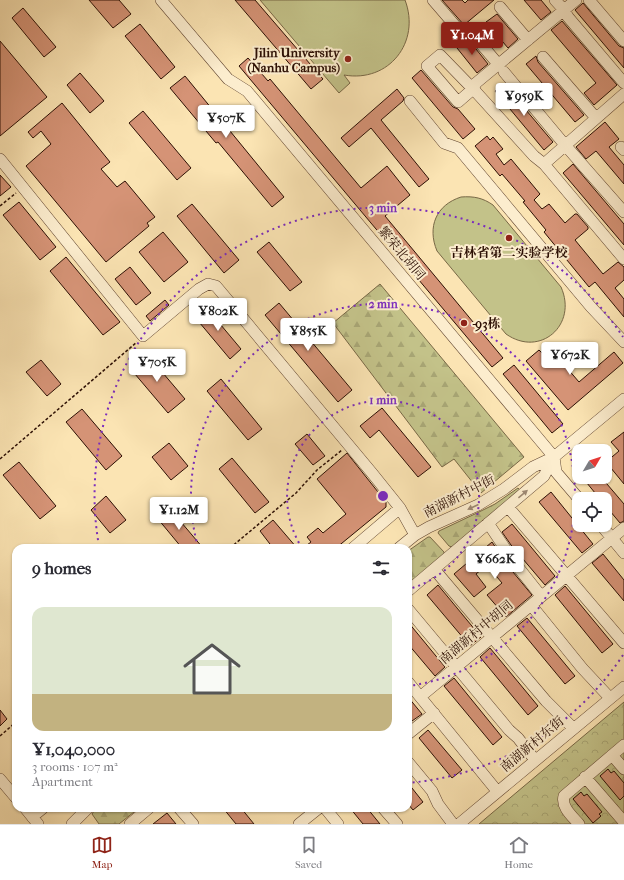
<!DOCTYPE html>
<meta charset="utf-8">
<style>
body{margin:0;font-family:"IM FELL French Canon","Noto Serif SC",serif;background:#f7f7f7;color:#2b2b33;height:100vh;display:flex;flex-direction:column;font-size:15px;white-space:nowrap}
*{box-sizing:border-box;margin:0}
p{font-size:13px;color:#7c7c81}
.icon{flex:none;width:22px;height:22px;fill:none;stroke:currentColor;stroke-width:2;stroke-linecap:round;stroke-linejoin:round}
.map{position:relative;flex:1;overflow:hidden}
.side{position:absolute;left:12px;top:544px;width:400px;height:268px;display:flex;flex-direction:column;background:#fff;border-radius:12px;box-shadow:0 1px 3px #0004}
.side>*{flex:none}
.needle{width:26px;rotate:51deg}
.fabs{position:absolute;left:572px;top:444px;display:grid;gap:8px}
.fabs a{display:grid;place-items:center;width:40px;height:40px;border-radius:8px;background:#fff;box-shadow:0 1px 3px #0004;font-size:20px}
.price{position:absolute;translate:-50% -34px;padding:0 9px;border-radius:4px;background:#fff;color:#222;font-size:13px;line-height:26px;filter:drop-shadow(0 1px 2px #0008)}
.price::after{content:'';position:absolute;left:50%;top:24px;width:12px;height:9px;margin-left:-6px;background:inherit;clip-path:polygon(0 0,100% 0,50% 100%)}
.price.selected{background:#8f2418;color:#fff}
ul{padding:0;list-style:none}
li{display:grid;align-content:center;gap:8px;height:212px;padding:0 20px}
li+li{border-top:1px solid #e1e1e2}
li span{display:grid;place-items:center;height:124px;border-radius:12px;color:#555}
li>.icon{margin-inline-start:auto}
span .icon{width:72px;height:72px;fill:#fffc;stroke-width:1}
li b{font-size:17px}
h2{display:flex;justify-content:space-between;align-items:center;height:48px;padding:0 20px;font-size:17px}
.dock{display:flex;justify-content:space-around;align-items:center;height:56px;border-top:1px solid #e1e1e2;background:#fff;font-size:11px;color:#7c7c81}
.dock a{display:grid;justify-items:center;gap:2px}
.dock .selected{color:#8f2418}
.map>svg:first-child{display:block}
</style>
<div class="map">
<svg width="624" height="824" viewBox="0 0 624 824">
<defs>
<pattern id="forest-firs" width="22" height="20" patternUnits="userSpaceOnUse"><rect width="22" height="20" fill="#c3c289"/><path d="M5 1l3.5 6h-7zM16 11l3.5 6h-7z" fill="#a8a675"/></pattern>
<pattern id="park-crowns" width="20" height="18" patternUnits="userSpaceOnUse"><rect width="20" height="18" fill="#c3c289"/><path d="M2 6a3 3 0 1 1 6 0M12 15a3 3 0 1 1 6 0" fill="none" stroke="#a8a675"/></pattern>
</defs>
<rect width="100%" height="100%" fill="#fbe4b3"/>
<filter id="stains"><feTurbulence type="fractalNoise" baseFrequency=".005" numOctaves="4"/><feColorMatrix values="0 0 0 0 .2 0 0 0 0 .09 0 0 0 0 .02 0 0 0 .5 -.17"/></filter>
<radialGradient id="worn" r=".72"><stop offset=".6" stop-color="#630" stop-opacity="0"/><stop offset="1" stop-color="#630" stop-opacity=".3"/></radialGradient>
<path fill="url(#forest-firs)" stroke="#786846" d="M380 284 524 457 481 493 454 459 442 467 333 323Z
M518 488 520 490 452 547 449 546 438 533 439 531 477 513 495 504Z
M428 537H430L444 552V554L408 585V551Z
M96 808H139L119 824H99L92 814Z"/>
<path fill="url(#park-crowns)" stroke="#786846" d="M624 702V824H479Z"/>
<path fill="#c3c289" stroke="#786846" d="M260 0H405C421 42 389 83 344 75L350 83 339 93Z
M461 197C474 196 483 198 493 205L561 287C578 325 540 358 506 334L437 251C427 227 436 205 461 197Z"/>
<path fill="#d59376" stroke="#2c0f04" d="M89 0H119L131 14 113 28Z
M235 0H255L323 79 311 89Z
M442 0H462L465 3 468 0H494L464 25Z
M524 0H541L551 12 541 20Z
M583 3 619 46 624 48V68L575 10Z
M23 8 56 47 44 57 12 18Z
M497 14 518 39 508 48 486 22Z
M562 21 617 85 594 105 584 93 596 83 551 30Z
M140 24 175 67 161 79 125 36Z
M468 39 488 64 477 73 457 48Z
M0 41 47 97 0 136Z
M536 56 538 62 584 115 575 122 526 64Z
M248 58 268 81 270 79 361 188 387 166 410 195 385 216 503 358 492 367 239 66Z
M421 70 453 107 458 109 475 129 463 139 412 78Z
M80 73 104 101 90 113 67 85Z
M185 76 284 197 272 207 218 142 216 143 170 88Z
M504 84 553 142 544 150 495 91Z
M397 89 404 98 403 101 381 120 429 179 419 187 371 128 349 147 341 138Z
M62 103 110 162 101 169 117 187 125 181 155 217 147 223 149 226 106 262 26 166 51 144 41 131 33 138 28 132Z
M143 111 191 168 177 180 129 123Z
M605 122 619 139 609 147 624 165V184L596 151 586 159 576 147Z
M487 136 490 140 493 137 503 149 496 154 504 165 511 159 540 194 534 200 542 209 549 204 565 223 575 214H577L588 227V229L575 240 603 274 618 262 624 267V280L615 288 624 299V317L595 282 589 287 544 232 546 230 523 202 525 201 502 174 500 176 475 146Z
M573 164 624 224V245L563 173Z
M0 175 11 187 0 196Z
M19 202 56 247 40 260 3 215Z
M192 204 239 260 224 273 177 216Z
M163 232 188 262 164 282 139 252Z
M269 242 302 282 290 291 257 252Z
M66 257 120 322 103 335 50 271Z
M130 267 151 293 136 305 115 279Z
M165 300 169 305 150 321 146 316Z
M279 303 352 390 338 402 265 315Z
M205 306 241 349 230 359 194 316Z
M549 347 579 382 614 352 623 363 568 410 526 361 539 350 542 353Z
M146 353 185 399 168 413 129 367Z
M41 360 61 384 47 396 26 372Z
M514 365 563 424 552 433 503 374Z
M221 379 262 429 248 440 207 391Z
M382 408 431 467 418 477 379 430 370 438 360 426Z
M82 409 122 456 106 470 66 422Z
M624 432V484L606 462 619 451 611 442Z
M307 434 325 456 313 465 295 444Z
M169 443 188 466 171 480 152 457Z
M347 453 386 502V507L336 548H303L311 542 307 537 318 528 323 533 346 514 317 479Z
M232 458 269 502 255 513 219 469Z
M19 462 56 506 40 519 3 475Z
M582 477H601L624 504V521L620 523 605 505V499H600Z
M551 492 593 544 582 553 539 502Z
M106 496 126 520 110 533 91 510Z
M170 509 203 548H182L158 519Z
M273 520 297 548H273L260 531Z
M512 524 555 576 545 585 511 545 502 532Z
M492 542 508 566 532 595 506 617 487 595 502 583 487 565 476 574 486 587 474 597 454 574Z
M603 554 624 580V601L592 563Z
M438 585 481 637 470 646 427 595Z
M565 586 613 644 602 653 555 595Z
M527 618 575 676 565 684 517 626Z
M408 622 445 667 435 676 408 644Z
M490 648 538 706 528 715 480 657Z
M454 678 502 737 493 745 444 686Z
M408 697 422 714 412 721 408 716Z
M0 710 7 719 0 726Z
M428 730 462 770 452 778 419 738Z
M608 769 611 773 614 771 624 783V796L620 800 600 776Z
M408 783 423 802 413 810 408 804Z
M581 792 584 796 587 794 602 812 599 814 601 816 593 823 573 799Z
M223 808H241L254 824H236Z
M350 808H367L380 824H363Z
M167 813 176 824H153Z"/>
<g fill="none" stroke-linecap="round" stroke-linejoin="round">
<defs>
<path id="minor" d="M161 0 228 79 247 91 554 457 556 472 579 499
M433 0 458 29
M555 0 564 10 568 17 624 83
M576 0 476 83 473 89 458 102 427 66 440 55 473 89 476 92 534 156 544 164 624 259
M589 0 624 41
M500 7 528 40
M470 31 498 64
M543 57 596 118
M504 72 565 145 624 212
M410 101 444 143 458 148 591 307 624 342
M621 147 624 150
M0 159 143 336 199 289 208 284 216 286 372 473 400 508 415 535
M544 164 624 94
M508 507 624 643
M488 523 514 562 541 596
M601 525 624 553
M353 548 400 508
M399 548 415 535 429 527 478 505 504 489 533 467 554 457 624 399
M434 569 546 701 573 728
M408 591 544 476 554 457
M531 605 582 668 610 698
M408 609 509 730 518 738 535 760
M408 682 497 791
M420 697 624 528
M408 734 434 713
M612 755 624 769
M408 762 432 791 438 804 453 824
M585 777 624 822
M0 779 16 798
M25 808 38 824
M179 808 193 824
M325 808 338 824
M383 808 397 824
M32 817 43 808
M72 824 88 808
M130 824 149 808
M299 824 319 808
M459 824 624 687
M579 824C572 816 561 807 564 796L624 745"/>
</defs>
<use href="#minor" stroke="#604430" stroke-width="12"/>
<path stroke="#2c0f04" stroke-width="1.5" stroke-dasharray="3 2" stroke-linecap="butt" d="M0 206 16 193
M0 459 137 342
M230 548 296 493 317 470 342 450
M0 736 16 722"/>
<use href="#minor" stroke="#fcedce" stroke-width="11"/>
</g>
<defs><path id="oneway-solid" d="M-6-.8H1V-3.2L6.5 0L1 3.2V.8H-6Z"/></defs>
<g fill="#9e8973">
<use href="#oneway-solid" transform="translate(523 494) rotate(-40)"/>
<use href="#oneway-solid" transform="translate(473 507) rotate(155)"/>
</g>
<g fill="none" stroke="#7b2cbf" stroke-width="2" stroke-dasharray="2 4">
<path d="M302 548A96 96 0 1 1 409 589"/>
<path d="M198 547A192 192 0 1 1 408 686"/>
<path d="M623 655A288 288 0 0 1 408 783M99 546A288 288 0 0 1 623 337"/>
</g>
<g fill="#8f2418" stroke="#fcedce" stroke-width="1.5">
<circle cx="348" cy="59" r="4"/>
<circle cx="509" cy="238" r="4"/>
<circle cx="464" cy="323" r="4"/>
</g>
<g text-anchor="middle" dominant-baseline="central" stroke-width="4" stroke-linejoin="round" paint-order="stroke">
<g font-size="13" font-weight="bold" fill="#2c0f04" stroke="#fcedce" text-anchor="end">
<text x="340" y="52">Jilin University<tspan x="340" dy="15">(Nanhu Campus)</tspan></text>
<text x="509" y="252" text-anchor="middle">吉林省第二实验学校</text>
<text x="472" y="323" text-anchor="start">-93栋</text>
</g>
<g font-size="13" fill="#2c0f04" stroke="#fcedce">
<text transform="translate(402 253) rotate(50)">繁荣北胡同</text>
<text transform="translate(459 496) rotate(-27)">南湖新村中街</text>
<text transform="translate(476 632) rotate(-40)">南湖新村中胡同</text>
<text transform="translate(532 744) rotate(-40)">南湖新村东街</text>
</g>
</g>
<circle cx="383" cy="496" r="6" fill="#7b2cbf" stroke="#fcedce" stroke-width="2"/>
<g font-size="12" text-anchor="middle" font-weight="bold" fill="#7b2cbf" stroke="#fcedce" stroke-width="4" stroke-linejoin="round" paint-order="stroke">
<text x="383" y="212">3 min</text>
<text x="383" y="308">2 min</text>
<text x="383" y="404">1 min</text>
</g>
<rect width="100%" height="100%" filter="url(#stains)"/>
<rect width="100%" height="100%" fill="url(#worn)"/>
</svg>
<div class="fabs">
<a><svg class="needle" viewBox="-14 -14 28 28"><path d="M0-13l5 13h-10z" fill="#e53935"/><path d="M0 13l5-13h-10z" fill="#7c7c81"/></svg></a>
<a><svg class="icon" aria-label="locate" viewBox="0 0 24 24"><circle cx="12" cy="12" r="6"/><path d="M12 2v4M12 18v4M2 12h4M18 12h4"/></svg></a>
</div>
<b class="price selected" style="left:472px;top:56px">¥1.04M</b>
<b class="price" style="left:524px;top:117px">¥959K</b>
<b class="price" style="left:226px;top:139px">¥507K</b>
<b class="price" style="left:218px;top:332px">¥802K</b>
<b class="price" style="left:308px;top:352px">¥855K</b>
<b class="price" style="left:570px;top:376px">¥672K</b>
<b class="price" style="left:157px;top:383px">¥705K</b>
<b class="price" style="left:179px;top:531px">¥1.12M</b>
<b class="price" style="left:495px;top:580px">¥662K</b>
<section class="side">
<h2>9 homes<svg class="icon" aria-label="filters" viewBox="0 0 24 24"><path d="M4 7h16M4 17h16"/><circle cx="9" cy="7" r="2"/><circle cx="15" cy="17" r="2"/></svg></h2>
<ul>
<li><span style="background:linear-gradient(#dfe7d0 70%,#c2b280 0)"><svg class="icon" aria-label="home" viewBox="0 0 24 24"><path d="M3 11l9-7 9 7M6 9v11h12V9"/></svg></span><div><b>¥1,040,000</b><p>3 rooms · 107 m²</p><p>Apartment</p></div></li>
</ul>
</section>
</div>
<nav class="dock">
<a class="selected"><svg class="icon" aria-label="map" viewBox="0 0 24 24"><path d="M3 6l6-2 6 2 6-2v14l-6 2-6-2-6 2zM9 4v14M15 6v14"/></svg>Map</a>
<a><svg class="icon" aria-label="saved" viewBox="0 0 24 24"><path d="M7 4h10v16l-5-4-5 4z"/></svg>Saved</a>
<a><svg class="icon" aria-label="home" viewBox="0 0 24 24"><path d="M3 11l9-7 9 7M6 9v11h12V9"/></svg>Home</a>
</nav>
